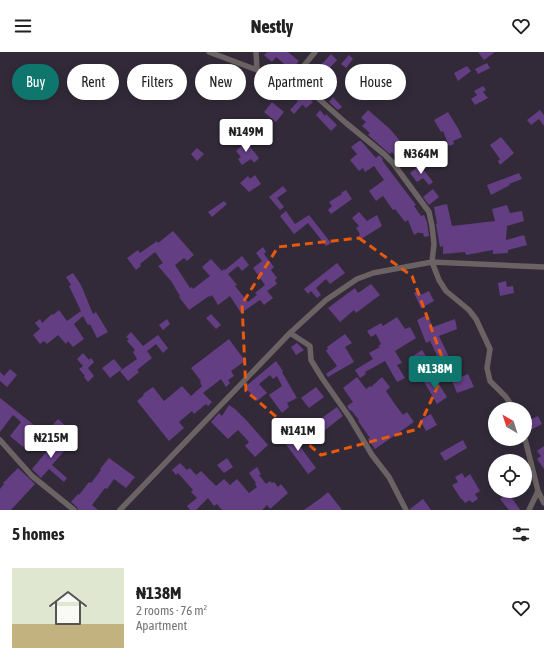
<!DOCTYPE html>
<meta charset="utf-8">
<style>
body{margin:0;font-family:"Asap Condensed",sans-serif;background:#f2f2f2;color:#222;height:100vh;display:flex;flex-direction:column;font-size:15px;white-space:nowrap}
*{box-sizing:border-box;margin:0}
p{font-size:13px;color:#767676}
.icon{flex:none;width:22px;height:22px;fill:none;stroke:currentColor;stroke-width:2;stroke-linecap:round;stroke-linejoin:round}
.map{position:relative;height:458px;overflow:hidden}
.panel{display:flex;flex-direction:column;background:#fff;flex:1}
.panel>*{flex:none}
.guide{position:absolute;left:12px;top:12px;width:520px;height:36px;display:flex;gap:8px}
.needle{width:26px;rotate:321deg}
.controls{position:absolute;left:488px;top:350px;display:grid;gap:8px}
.controls a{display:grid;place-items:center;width:44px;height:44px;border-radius:50%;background:#fff;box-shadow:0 2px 10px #0003;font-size:20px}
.price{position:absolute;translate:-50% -34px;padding:0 9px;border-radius:4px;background:#fff;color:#222;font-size:13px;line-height:26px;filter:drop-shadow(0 1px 2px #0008)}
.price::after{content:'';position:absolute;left:50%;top:24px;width:12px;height:9px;margin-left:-6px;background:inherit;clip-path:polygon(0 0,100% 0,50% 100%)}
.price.selected{background:#0f766e;color:#fff}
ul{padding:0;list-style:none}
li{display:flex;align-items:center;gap:12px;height:100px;padding:0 12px}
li+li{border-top:1px solid #e0e0e0}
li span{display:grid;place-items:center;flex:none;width:112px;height:80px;border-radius:0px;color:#555}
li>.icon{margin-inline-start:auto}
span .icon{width:48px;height:48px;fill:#fffc;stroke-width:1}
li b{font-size:17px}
h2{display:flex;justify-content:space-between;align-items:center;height:48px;padding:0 12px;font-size:17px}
.chip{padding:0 14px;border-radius:18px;background:#fff;box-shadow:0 2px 10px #0003;font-size:14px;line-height:36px}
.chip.selected{background:#0f766e;color:#fff}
header{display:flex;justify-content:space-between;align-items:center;height:52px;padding:0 12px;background:#fff;font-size:18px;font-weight:800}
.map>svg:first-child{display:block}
</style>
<header><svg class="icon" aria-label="menu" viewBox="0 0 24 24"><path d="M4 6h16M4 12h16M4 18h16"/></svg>Nestly<svg class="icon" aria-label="heart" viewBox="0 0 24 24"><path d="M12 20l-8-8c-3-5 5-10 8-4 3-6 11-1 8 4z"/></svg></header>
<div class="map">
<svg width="544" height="458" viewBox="0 0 544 458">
<rect width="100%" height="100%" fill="#322a39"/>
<path fill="#643e83" d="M267 0H288L299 9 291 18 276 5 272 10 264 3Z
M478 0H495L484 8Z
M331 2 337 8 328 18 322 12Z
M349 3 353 7 346 16 341 12Z
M487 11 490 16 478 22 475 17Z
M467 14 471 19 458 29 454 21Z
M285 28H288L295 34H296L313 50 306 56 303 53H302L294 62 290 58 298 49 280 34Z
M376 31 384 39 379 45 370 37Z
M483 34 486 38 483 40 488 46 475 53 471 47 477 43 474 39Z
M333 45 342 55 338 58 329 50Z
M272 50 284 60 276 70 264 60Z
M320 58 325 64 326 62 337 73 331 79 316 63Z
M368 58 390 77 408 98 398 107 392 100 390 102 368 83 370 81 362 74 366 70 361 66Z
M540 58 544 63V74L539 67 531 73 527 68Z
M448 60 459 78 462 85 453 89 454 92 449 94 443 79 441 80 434 68Z
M501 85 514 101 500 113 498 109 500 107 490 93Z
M243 86 259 106 254 111 251 107 242 113 238 107 241 105 236 99 242 93 240 89Z
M359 89H361L376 106 379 103 383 107 382 108 387 115 416 153 414 154 421 164 424 163 427 170 429 184 424 185 423 181H419V180L414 183 408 168 405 170 395 157 393 158 383 144 376 149 369 139 384 128 374 114 365 120 363 116 359 119 350 108 357 102 351 95Z
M197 96 204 102 197 109 191 102Z
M420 113 433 130 429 133 423 126 417 130 410 121Z
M519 121 522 127 509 132 510 133 491 143 487 133Z
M255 123 261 132 249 140 240 131 248 124 250 127Z
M283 134 287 139 277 146 284 155 280 158 269 145Z
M433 137 439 145 429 153 423 145Z
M346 138 352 147 331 162 328 158 332 154 329 150 342 142 341 141Z
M224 149 227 152 212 165 208 160Z
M447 152 452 174 495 169 492 157 507 153 510 161 522 159 524 169 507 174 506 188 524 183 527 193 508 198V201L493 202V198L466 203 465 200 443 202V194L440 195 436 172H437L434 155Z
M286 159 295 172 309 163 331 191 326 194 308 171 294 182 280 164Z
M359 160 367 169 377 163 382 174 361 187 359 183 360 182 356 176 359 174 352 166Z
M173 179 194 203 187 209 184 206 175 213 190 236 192 235 193 237 210 224 202 215 211 207 222 219 224 217 225 218 242 204 249 213 242 219 238 214 228 222 237 233 235 234 248 250 257 243 255 241 265 233 253 216 262 209 256 201 263 195 266 200 264 202 274 215 271 218 277 226 275 228 277 232 267 239 273 246 264 253 260 248 241 261 230 244 218 253 212 243 210 245 209 244 189 258 179 245 180 244 171 229 158 214 163 211 155 200 140 212 141 214 136 218 127 206 138 198 140 201 157 189 158 191Z
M337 211 345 221 330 232 326 227 316 236 321 243 317 246 311 239 308 242 304 237Z
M73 221 81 233 93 262 96 260 108 280 97 286 90 272 88 273 83 264 74 272 84 287 73 295 68 289 66 292 58 283 47 292 44 289 40 292 33 283 40 277 35 271 40 267 42 271 52 262 53 263 59 258 67 269 81 259 69 234 71 233 66 225Z
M506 229 507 235 513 234 514 241 500 244 498 231Z
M371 232 380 243 356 261 354 258 340 270 328 256 355 236 358 241Z
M419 238 421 243 429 239 434 249 421 256 414 241Z
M211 262 221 273 216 277 206 266Z
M427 263 433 275 455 267 457 277 439 284 449 305 436 312 432 306 437 303 430 289 426 291 417 268Z
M397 265 405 277 410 275 416 286 395 299 402 311 397 313 405 326 397 330 385 309 365 320 366 322 360 326 355 318 373 307 369 301 380 295 378 294 381 292 376 282 371 285 367 279 381 271 383 274Z
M167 267 170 272 163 278 159 273Z
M131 280 143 294 158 283 168 296 163 301 156 292 147 299 152 306 137 318 139 320 128 329 120 319 137 307 133 300 135 298 127 289 129 287 126 285Z
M345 282 352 291 345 295 354 310 328 325 326 322 337 314 326 299 328 297 327 295Z
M229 287 245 309 231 319 234 324 228 328 230 331 226 335 221 327 203 341 212 350 208 354 206 352 194 362 192 359 179 370 184 376 169 389 137 349 144 343 143 342 153 335 164 349 182 334 191 344 202 334 200 330 201 329 191 316Z
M297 291 304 298 296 303 291 295Z
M422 298 429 309 417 316 410 306Z
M83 301 89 308 91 306 94 310 88 316 94 324 88 330 84 325 85 324 79 317 83 314 77 307Z
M114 307 122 317 110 326 102 316Z
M276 309 283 319 282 320 297 346 287 351 289 355 282 361 269 343 282 334 277 324 273 327 270 323 259 332 267 341 257 349 245 335Z
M10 317 17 323 7 335 0 329V320L4 324Z
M468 322 474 335 457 341 452 329Z
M429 324 434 331 437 329 447 345 437 352 423 328Z
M357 325 366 337 370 334 371 335 382 325 390 335 386 339 394 351 403 363 407 360 414 370 375 397 368 387 370 386 358 369 359 368 351 358 350 359 347 354 353 350 343 336Z
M316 335 324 345 309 356 301 346Z
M0 346 39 377 35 381 38 384 29 392 27 391 23 395 10 384 21 370 13 363 0 380Z
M229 353 235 357 247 369 268 393 255 405 245 394 249 390 238 378 228 387 211 370 219 361 222 364Z
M337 355 343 364 320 382 321 384 314 389 307 379 316 373 315 371Z
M431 362 437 373 426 379 420 368Z
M538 364 542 372 529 379 525 370Z
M58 367 68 376 61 385 50 376Z
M287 377 316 416 308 422 279 383Z
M60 385 70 392 52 413 67 426 64 430 49 417 41 426 32 417 47 399 43 396 48 391 52 395Z
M463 388 467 396 445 409 440 401Z
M544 394V417L537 407 541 404 537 399Z
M109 406 135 425 126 436 114 427 107 437 105 436 92 453 98 458H78L77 455 71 450 78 442 79 443 89 430 91 431 101 418 100 417Z
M227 406 233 415 224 421 217 413Z
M180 411 187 418 190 416 196 423 201 419 216 434 224 427 230 433 237 427 249 441 257 435 255 432 256 431 249 421 257 415 261 422 259 423 266 432 270 429 272 431 274 430 278 435 281 432 288 441 270 457 267 453 262 458H222L217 452 214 454 208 446 196 458H190L187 454 197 446 191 440 193 438 178 421 176 423 172 418Z
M18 416 35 432 11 458H0V437L4 432 3 431Z
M462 421 465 426 470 422 480 439 475 442 478 447 472 451 470 448 465 451 462 447H461L452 433 458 430 455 425Z
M328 440 342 458H304L321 446Z
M508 441 514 449 520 458H509L500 447Z
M423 447 431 458H410V457Z"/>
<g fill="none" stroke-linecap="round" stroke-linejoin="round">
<path stroke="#6b6263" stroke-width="5.5" d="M209 0 257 18
M256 0 257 18 279 25 298 21 303 30 320 48 346 71 384 102 393 111 429 160 432 174 434 192 432 210 544 215
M298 21 315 0
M290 281 310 294 311 308 322 326 350 366 372 403 389 425 406 458
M525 387 538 439 529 458
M0 388 32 424 74 458
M538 439 544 451
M120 458 290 281 326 248 357 227 373 221 432 210 439 228 446 239 469 258 476 267 490 297 487 316 490 329 506 345 514 357"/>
</g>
<path fill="none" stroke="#e8590c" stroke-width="3" stroke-dasharray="8 5" stroke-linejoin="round" d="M359 186 412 224 446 316 418 377 321 403 246 339 242 252 278 195Z"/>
</svg>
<div class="controls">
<a><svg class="needle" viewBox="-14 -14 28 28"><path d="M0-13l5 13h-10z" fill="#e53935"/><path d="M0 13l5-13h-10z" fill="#767676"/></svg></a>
<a><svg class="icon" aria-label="locate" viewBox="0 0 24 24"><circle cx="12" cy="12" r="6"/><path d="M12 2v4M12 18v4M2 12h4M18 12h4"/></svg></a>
</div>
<b class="price" style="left:246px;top:101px">₦149M</b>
<b class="price" style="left:421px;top:123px">₦364M</b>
<b class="price selected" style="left:435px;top:338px">₦138M</b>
<b class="price" style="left:298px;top:400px">₦141M</b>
<b class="price" style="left:51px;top:407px">₦215M</b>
<div class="guide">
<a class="chip selected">Buy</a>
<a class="chip">Rent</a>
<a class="chip">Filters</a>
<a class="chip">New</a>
<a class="chip">Apartment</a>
<a class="chip">House</a>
</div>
</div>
<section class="panel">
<h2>5 homes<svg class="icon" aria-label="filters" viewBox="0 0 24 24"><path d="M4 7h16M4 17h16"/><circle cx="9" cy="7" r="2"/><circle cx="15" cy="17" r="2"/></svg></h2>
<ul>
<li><span style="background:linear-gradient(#dfe7d0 70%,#c2b280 0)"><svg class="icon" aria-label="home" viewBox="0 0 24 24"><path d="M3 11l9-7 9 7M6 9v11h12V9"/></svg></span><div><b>₦138M</b><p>2 rooms · 76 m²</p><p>Apartment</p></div><svg class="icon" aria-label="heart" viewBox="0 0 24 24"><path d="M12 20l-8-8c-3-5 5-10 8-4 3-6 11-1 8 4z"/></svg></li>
</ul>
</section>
